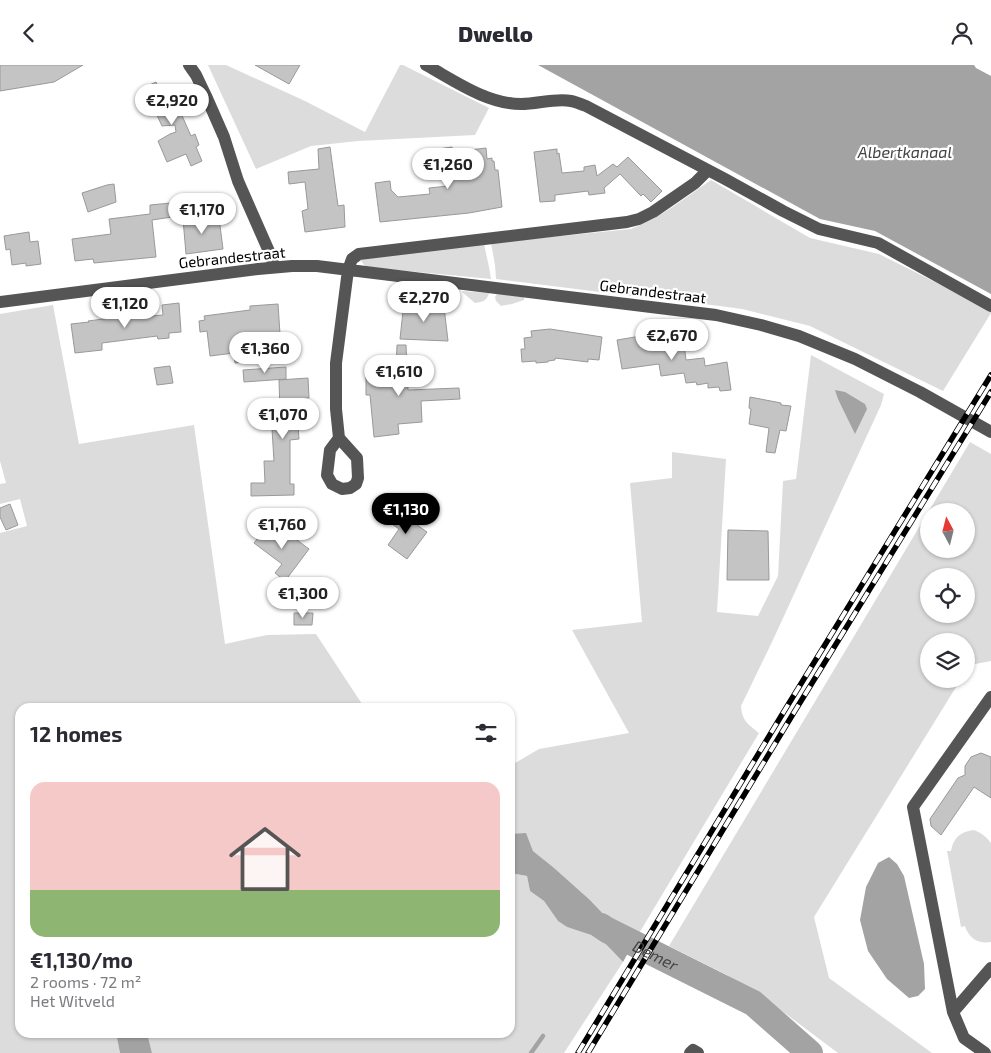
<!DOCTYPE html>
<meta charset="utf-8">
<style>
body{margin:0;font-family:"Exo 2",sans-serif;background:#f2f2f3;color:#2b2b33;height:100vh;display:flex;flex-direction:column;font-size:19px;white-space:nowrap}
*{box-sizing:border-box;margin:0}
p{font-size:16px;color:#7c7c81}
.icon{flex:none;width:28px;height:28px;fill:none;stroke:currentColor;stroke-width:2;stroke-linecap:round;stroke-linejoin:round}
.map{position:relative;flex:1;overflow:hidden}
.side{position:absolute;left:15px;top:638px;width:500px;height:335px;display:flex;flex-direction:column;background:#fff;border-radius:15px;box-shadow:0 1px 4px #0004}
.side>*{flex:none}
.needle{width:32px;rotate:353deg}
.buttons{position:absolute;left:920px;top:438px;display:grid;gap:10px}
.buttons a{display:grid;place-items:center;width:55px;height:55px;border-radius:50%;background:#fff;box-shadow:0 1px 4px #0004;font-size:25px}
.price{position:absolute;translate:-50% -42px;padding:0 11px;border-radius:18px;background:#fff;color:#222;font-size:16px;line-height:32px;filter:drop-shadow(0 1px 2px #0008)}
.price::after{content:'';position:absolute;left:50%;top:30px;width:15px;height:11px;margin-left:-8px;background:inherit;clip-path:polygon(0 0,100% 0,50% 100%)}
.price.on{background:#000;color:#fff}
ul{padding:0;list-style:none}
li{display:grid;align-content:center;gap:10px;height:265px;padding:0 15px}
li+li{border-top:1px solid #e1e1e2}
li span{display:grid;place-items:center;height:155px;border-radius:15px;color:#555}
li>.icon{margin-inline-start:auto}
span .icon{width:90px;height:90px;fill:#fffc;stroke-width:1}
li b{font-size:21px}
h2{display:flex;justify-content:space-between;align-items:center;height:60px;padding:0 15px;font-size:21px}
header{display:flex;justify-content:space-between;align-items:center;height:65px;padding:0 15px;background:#fff;font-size:22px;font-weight:800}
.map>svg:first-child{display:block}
</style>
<header><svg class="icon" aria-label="back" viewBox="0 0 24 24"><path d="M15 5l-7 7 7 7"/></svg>Dwello<svg class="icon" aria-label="person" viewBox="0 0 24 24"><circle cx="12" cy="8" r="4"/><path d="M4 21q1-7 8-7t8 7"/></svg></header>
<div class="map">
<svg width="991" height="988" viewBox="0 0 991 988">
<rect width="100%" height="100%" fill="#fff"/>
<path fill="#dcdcdc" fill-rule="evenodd" d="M208 0H226L305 36 365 67 400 0H403L489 43 475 70 358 76 311 81 256 104Z
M711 115 810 173 879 189 991 245V248L943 326 810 261 742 244 712 240 656 234 496 214 495 200 491 178 631 164C660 153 685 133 711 115Z
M484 179 489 202 491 214 366 202 361 196 363 192Z
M462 226 489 228C487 236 482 237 475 238L462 227Z
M497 229 524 232V235L512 239 501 241 496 236 495 232Z
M53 240 79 379 194 360 225 579 267 570 316 569 364 642H20V968H116L120 988H0V468L27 461 20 434 0 439V419L6 418 0 396V249Z
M811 290 884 329 881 340 772 577 741 641C742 656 748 659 759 668L638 870 608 854 590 835 553 802 533 786 526 769H510V701L539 684 629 668 572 565 642 557 630 418 672 413V387L726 394 717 547 758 551 778 511 783 416 796 414Z
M970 377 991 389V596L970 600 966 606V576H929V614H961L814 852 829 913 932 988H838L782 946 727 910 669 881ZM929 446H966V484H929ZM929 511H966V549H929Z
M974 765C982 768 986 772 991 778V877C979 879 969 874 965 861L961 862 947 786H951C953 773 961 766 974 765Z
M510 808 527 811 530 826 544 836 558 856 567 862 600 873 623 897 564 988H152L147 968H510Z"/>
<path fill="#a3a3a3" d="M538 0H974L976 3 991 11V229L875 166 820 154Z
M835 325 845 327 865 339 867 344 855 369 838 334Z
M526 768 533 786 553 802 590 835 608 854 638 870 623 897 600 873 567 862 558 856 544 836 530 826 527 811 510 808V769Z
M889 792 897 799 904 811 924 899 925 924 918 931 909 933 887 914 868 886 860 855 866 822 878 798Z
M116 968H147L152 988H120Z"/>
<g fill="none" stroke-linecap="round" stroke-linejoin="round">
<path stroke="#a3a3a3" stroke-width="4.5" d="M531 988 543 971"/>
<path stroke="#a3a3a3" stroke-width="26" id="s1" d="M601 861 607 865 753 938 810 988"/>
</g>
<path fill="#c4c4c4" stroke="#999" d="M0 0H83L54 17 0 26Z
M255 0H300L289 19Z
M156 17 162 33 172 28 191 71 195 69 199 80 196 82 202 96 191 101 186 89 167 97 158 76 170 69 176 67 175 60 162 61 156 48 149 51 145 40 148 39 141 24Z
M330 82 338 141 344 140 345 162 305 167 302 146 308 144 305 117 289 119 288 107 319 104 318 84Z
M452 82 453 87 486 83 487 94 492 93V96H494L495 105H498L502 142 469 148 380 157 375 118 390 116 391 125 398 132 430 129 429 123 448 121 444 94 439 95 438 84Z
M557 84V89L559 88 562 108 584 106V102L595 100 597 111 613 99 617 102 628 92 662 126 651 137 643 129 641 131 620 109 604 123 605 128 589 130 588 126 555 130V136L540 137 534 87Z
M114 119 116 137 88 147 82 128 107 120Z
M171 138 172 152 152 155 156 192 94 198 93 194 75 196 72 174 111 169 109 154 150 149V140Z
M200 151 201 154 219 153 223 184 186 189 183 154Z
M29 167 30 177 38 176 41 199 26 201V198L12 200 10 184 6 185 4 171Z
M404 237 444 242 448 276 400 274Z
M179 238 181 267 169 268V273L158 274 157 271 102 278V285L75 288 71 259 89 257 88 256 141 249V252L163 250 162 240Z
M278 239 280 269 251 272 252 296 235 298 234 288 210 291 207 266 200 267 199 256 205 255 204 251 250 245V241Z
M550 264 602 272 599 295 588 294V297L555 293V295L548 296V297L536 298V296L522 297 521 284H525L524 273 532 272 531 266Z
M671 270 672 280 684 279 686 295 704 293 705 301 727 297 731 325 720 326 719 322 708 323V318L697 320 696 317 686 318 684 308 661 311 659 299 622 304 617 275 641 271 642 274Z
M397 280H406L408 325 459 323 460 334 421 336 422 357 398 359 399 369 374 372 370 330H366V305L396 304Z
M170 301 173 318 157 320 154 303Z
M286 302V314L244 317 243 305Z
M308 313 309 333 296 334 299 374 290 375V419H294V430L251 431V418H265L264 396H274L271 348H280L279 315Z
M750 332 781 338V340L791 341 786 366 780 365 775 388 766 387 769 363 749 359 751 344 749 343Z
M10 439 18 460 6 465 0 452V443Z
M402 445 412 452 410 455 427 467 407 494 388 480 399 464 392 459Z
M267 461 277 469 281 463 309 484 285 516 275 508 282 499 254 478Z
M728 465 768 466 769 515H727Z
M294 548H313L312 560H294Z
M981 688 991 692V733L974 722 941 770 931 761 930 754 958 713 965 710V701L971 692Z"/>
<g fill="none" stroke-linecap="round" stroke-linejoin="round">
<path stroke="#555" stroke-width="12" d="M189 0 196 10 206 31 224 72 238 116 271 191 274 202
M426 0C455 16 487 39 521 39 538 39 555 33 571 36 576 37 581 39 586 41L725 114 783 146 819 164 878 178 991 241
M0 237 258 204 292 201H317L716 250 761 260 799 271 855 294 920 327 991 367
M339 373 330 385 327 410 332 419 342 424 350 423 356 419 358 413 357 393 339 373 336 344V298L348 205 352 194 359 189 627 157 639 154 653 147 695 118 708 105
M953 947 991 903
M690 988 693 985 698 988
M985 988 964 973 953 947 913 742 991 632"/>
<defs>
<path id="rail" d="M578 988 783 648 991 310
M588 988 793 649 991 327"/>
</defs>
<use href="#rail" stroke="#000" stroke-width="5.5"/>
<use href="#rail" stroke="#fff" stroke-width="4" stroke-dasharray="11" stroke-linecap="butt"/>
</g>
<g text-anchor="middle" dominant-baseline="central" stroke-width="4.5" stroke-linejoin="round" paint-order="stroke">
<g font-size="15" fill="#000" stroke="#fff">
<text transform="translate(232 192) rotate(-6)">Gebrandestraat</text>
<text transform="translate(653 226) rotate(7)">Gebrandestraat</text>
</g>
<g font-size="16" font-style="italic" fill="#444" stroke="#fff">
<text x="905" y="86">Albertkanaal</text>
<text stroke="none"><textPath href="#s1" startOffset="62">Demer</textPath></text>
</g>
</g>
</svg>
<div class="buttons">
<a><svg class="needle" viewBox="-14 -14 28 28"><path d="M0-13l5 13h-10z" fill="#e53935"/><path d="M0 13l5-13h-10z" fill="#7c7c81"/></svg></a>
<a><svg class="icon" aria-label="locate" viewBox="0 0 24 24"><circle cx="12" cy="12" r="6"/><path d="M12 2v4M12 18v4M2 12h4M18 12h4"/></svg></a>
<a><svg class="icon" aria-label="layers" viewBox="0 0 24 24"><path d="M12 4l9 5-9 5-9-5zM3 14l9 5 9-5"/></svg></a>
</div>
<b class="price" style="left:172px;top:61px">€2,920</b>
<b class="price" style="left:448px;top:125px">€1,260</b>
<b class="price" style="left:202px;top:170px">€1,170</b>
<b class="price" style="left:424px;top:258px">€2,270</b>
<b class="price" style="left:125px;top:264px">€1,120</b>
<b class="price" style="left:672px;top:296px">€2,670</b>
<b class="price" style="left:265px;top:309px">€1,360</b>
<b class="price" style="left:399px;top:332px">€1,610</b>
<b class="price" style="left:283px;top:375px">€1,070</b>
<b class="price on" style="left:406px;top:470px">€1,130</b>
<b class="price" style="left:282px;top:485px">€1,760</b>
<b class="price" style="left:303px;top:554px">€1,300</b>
<section class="side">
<h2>12 homes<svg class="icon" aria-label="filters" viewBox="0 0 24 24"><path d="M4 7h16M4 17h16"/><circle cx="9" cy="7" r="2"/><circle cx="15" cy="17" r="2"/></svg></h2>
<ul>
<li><span style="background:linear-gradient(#f6c9c9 70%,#8fb573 0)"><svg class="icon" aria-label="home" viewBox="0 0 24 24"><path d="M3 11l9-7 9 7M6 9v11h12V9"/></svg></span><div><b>€1,130/mo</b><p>2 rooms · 72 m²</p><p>Het Witveld</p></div></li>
</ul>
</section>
</div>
